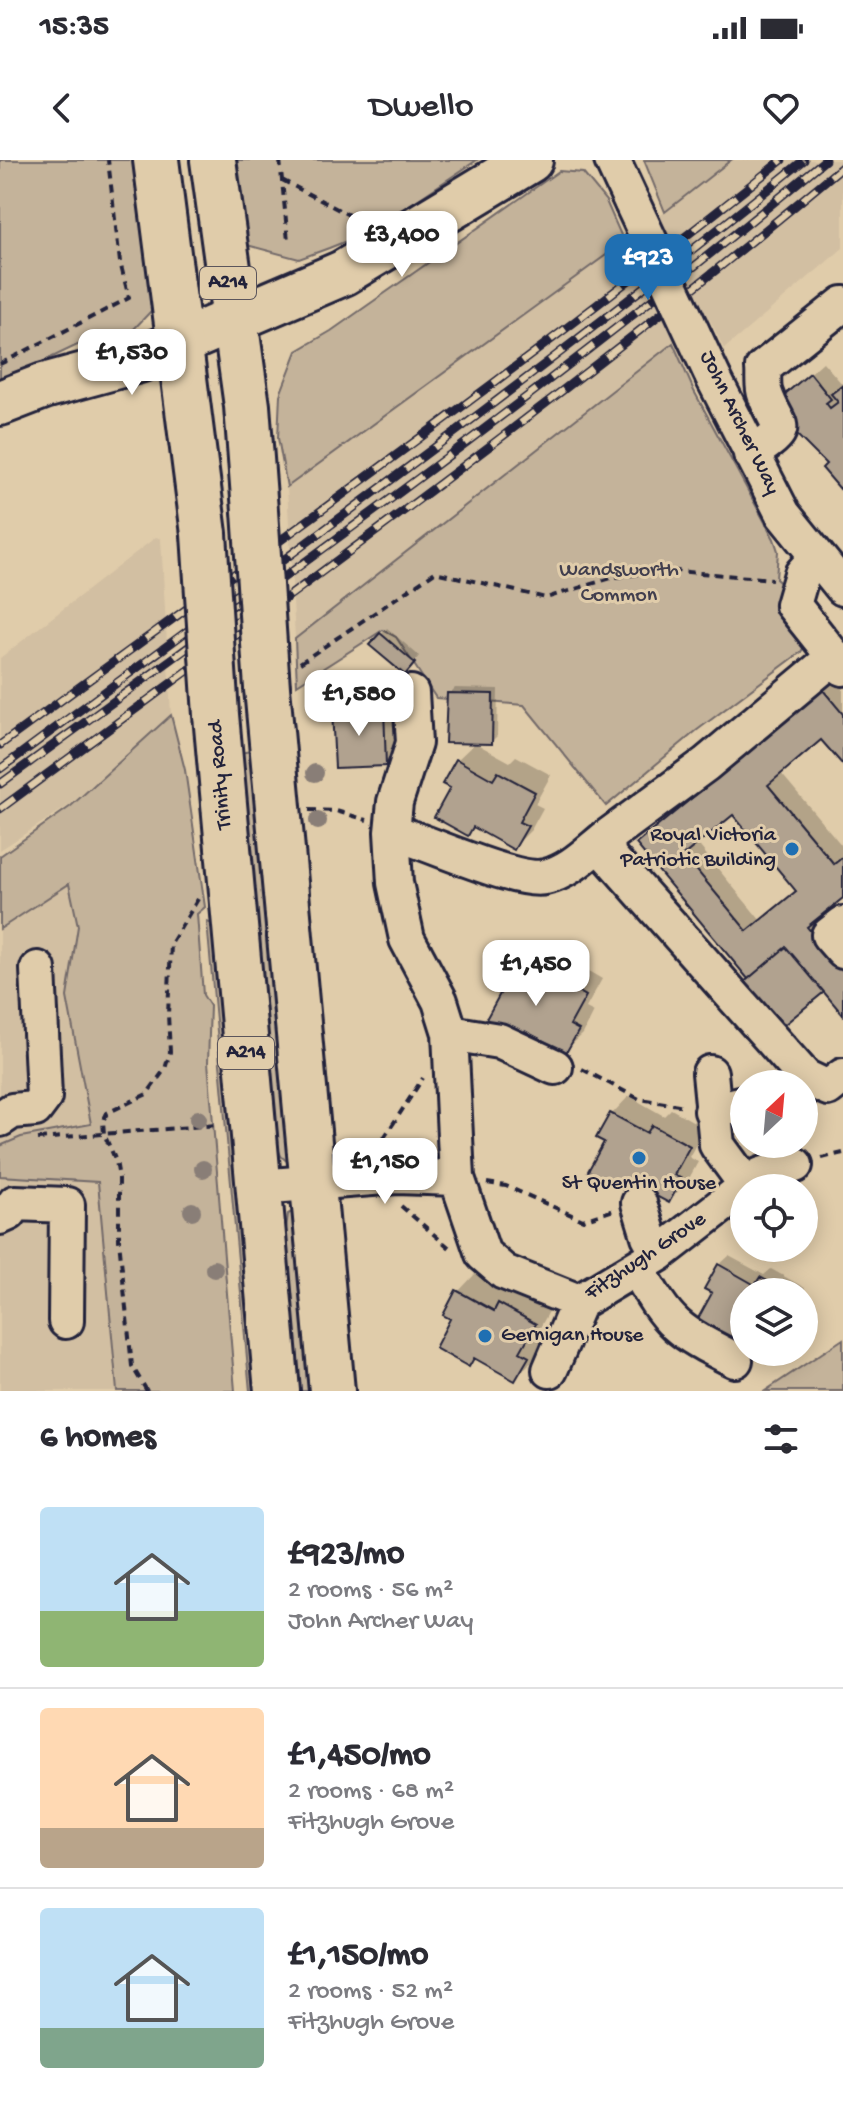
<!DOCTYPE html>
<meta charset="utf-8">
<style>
body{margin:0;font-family:"Gochi Hand",sans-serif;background:#f2f2f3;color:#2b2b33;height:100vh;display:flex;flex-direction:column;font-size:30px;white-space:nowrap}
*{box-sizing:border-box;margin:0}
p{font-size:26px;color:#7c7c81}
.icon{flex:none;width:44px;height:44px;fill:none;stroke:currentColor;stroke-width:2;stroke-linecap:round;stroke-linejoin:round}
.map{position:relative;height:1231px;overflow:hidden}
.panel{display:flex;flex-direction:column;background:#fff;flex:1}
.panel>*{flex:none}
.needle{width:52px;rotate:26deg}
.tools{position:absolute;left:730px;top:910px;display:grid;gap:16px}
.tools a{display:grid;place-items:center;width:88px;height:88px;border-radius:50%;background:#fff;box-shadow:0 4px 20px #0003;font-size:40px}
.price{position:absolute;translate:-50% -68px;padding:0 18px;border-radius:16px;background:#fff;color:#222;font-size:26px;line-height:52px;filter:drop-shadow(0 2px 4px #0008)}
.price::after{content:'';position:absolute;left:50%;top:48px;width:24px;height:18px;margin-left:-12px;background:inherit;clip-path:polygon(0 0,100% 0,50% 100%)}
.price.selected{background:#1f6fb2;color:#fff}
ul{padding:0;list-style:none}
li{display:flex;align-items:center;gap:24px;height:200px;padding:0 40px}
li+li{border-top:2px solid #e1e1e2}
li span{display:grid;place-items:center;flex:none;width:224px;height:160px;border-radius:8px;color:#555}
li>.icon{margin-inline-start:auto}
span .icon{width:96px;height:96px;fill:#fffc;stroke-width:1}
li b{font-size:34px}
h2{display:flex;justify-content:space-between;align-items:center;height:96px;padding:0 40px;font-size:34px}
.status{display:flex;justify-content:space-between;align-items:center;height:56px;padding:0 40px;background:#fff;direction:ltr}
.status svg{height:22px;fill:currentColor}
header{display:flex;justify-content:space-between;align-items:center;height:104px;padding:0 40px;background:#fff;font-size:36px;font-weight:600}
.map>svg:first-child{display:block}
</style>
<div class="status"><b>15:35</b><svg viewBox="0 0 49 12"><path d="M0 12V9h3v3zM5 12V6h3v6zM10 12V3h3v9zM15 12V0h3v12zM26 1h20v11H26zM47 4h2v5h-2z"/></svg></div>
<header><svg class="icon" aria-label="back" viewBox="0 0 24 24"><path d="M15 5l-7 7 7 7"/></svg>Dwello<svg class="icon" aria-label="heart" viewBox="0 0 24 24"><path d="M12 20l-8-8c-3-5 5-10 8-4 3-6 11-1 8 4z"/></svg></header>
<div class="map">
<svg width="843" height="1231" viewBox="0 0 843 1231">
<rect width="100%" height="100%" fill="#e0ccaa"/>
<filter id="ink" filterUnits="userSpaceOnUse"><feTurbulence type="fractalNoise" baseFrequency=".0125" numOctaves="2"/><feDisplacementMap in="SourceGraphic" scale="16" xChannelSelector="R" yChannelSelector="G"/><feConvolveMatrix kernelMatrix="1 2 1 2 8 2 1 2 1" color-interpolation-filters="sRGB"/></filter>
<g filter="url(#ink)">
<path fill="#d2bfa2" d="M731 0H843V88L724 189 709 158 673 183 295 479 287 327 665 52Z
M156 377 161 379 171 555 71 644 0 690V498Z
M71 679 117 1231H0V729Z"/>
<path fill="#c4b39a" stroke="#736a6a" stroke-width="2" d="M0 0H139L157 134 152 150 132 171 88 180 0 222Z
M233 0H477L369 72 329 88 299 99 243 84Z
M644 0H731L665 52Z
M559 11 583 13 606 41 624 82 287 327 278 278 280 235 297 191 331 171Z
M673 183 694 231 774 379 778 391 776 419 785 427 806 483 801 492 696 571 606 646 524 545 436 538 396 477 383 470 297 525 295 479Z
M171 555 185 610 205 747 197 754 203 835 210 846 208 902 235 1231H117L98 1022 0 1016V986L21 977 91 964 67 837 78 766 69 724 0 769V696L71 646Z
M261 589 292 1006 281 996 271 972 240 593Z
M207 762 216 765 259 1231H250Z
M294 1051 314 1231H297L284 1083 288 1054Z
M843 1179V1231H765Z"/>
<path fill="#0003" fill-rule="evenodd" d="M823 202 843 225V324L780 240Z
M387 468 419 496 411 506 372 485Z
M836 519 843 527V602L822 577 780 612 843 687V735L819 754 843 783V852L824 829 750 819 651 672ZM733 652 798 730 761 761 696 682Z
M455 528 498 529 497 576 491 582 449 534Z
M392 539 395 595 386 604 334 551 344 541Z
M475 583 510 602 516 596 551 615 535 644 543 648 531 670 514 687 476 666 468 674 453 627 457 600Z
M526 787 561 806 568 799 602 819 586 848 594 852 583 874 565 891 527 870 519 878 503 831 509 804Z
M629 936 664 956 671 949 705 968 689 997 698 1002 686 1024 668 1041 630 1020 622 1027 607 981 599 977 612 954Z
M729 1096 764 1115 771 1109 805 1128 803 1132H744V1175L738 1171 730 1179 714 1133 719 1105Z
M475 1114 511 1134 517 1127 552 1146 536 1175 544 1179 532 1201 515 1218 476 1197 469 1205 453 1158 458 1132Z"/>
<path fill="#b1a28f" stroke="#22223b" stroke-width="2" fill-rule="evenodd" d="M810 213 831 239 826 243 830 248 838 242 831 234 843 225V326L840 329 822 308 826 304 793 271 778 240Z
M380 473 415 503 405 515 369 485Z
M823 530 843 554V605L821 580 768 625 834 704 843 697V738L807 767 843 810V855L786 787 748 819 636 684ZM733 655 796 731 747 771 684 695Z
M447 533 493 534 492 584 445 583Z
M384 548 386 606 335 608 332 550Z
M456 599 493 620 498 612 535 632 519 662 528 666 514 690 473 667 468 676 434 657 450 628 442 624Z
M786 787 824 832 779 869 742 824Z
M507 803 544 824 549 815 586 836 570 865 579 870 566 893 525 871 519 880 485 861 501 832 493 828Z
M610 953 647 973 652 965 690 986 674 1015 682 1019 669 1043 628 1021 623 1030 588 1011 604 982 596 978Z
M718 1104 755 1125 760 1117 787 1132H744V1177L735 1172 731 1181 696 1162 712 1133 704 1129Z
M456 1130 494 1151 498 1143 536 1164 520 1192 529 1197 515 1221 474 1198 469 1207 435 1188 450 1159 443 1155Z"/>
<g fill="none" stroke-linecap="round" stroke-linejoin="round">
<defs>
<path id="minor" d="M612 0 632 43
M714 219 783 354 843 428
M751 294C795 264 778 272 765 234 762 226 764 215 763 208L843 144
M816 398 802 414 793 445 843 508
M834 497 706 604 607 677 608 695 805 917 828 928 843 916
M392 672 395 642 414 583 411 533
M607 677C588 692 569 712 545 717 516 724 426 681 392 672L395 723 407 779 440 841 450 873 457 1018 483 1094 504 1112 579 1142 659 1094 761 1015 795 1005
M843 764 829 775 843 791
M450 873 499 881 555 907
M710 913 717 985 747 1026
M712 951 744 943
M0 959 12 951 35 949 44 937 38 809
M259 1027 397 1016 457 1018
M639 1043 649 1076 659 1094
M0 1057 9 1053 15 1043 67 1045 66 1161
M637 1108C669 1166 676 1170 735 1200
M550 1210 579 1142"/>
<path id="major" d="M0 243 44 226 139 200 343 113 530 0"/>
<path id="highway" d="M156 0 204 374
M213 0 247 246 255 351
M267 528 332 1231
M216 555 277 1231"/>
</defs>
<use href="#minor" stroke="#22223b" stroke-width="40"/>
<use href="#major" stroke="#22223b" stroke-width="50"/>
<use href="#highway" stroke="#22223b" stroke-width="50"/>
<path stroke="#22223b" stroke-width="4" stroke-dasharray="8 6" stroke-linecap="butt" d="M280 0 288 81
M282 20 362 62
M0 204 129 138 120 102 108 0
M300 503 435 412 546 438 611 418 665 410 772 419
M309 650 336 651 367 660
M582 909 639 939 685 946
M38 979 217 965
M376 990 423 918
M822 998 843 993
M487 1023 506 1026 583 1060 614 1050
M401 1046 452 1090
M147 1231 132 1206 119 1080V1018L116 1001 104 974 103 961 107 953 147 934 165 909 170 892 168 855 171 784 198 739"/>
<use href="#minor" stroke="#e0ccaa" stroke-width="34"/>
<use href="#major" stroke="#e0ccaa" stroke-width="44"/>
<use href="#highway" stroke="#e0ccaa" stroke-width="44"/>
<defs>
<path id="rail" d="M0 585C262 393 528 204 782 0
M0 609C270 409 543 213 804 0
M0 624C279 421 560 221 825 0
M0 649C284 439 572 233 843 6"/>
</defs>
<use href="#rail" stroke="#22223b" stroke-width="9"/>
<use href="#rail" stroke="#e0ccaa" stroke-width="6" stroke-dasharray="18" stroke-linecap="butt"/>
<defs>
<path id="minor-bridge" d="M632 43 714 219"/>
<path id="highway-bridge" d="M255 351 267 528
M204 374 216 555"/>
</defs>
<use href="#minor-bridge" stroke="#22223b" stroke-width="40" stroke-linecap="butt"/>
<use href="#highway-bridge" stroke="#22223b" stroke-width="50" stroke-linecap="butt"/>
<use href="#minor-bridge" stroke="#e0ccaa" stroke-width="34"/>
<use href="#highway-bridge" stroke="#e0ccaa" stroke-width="44"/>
</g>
<g fill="#897e77">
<circle cx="315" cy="613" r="9"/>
<circle cx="318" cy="661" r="9"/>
<circle cx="198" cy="959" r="9"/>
<circle cx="203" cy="1009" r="9"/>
<circle cx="192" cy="1051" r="9"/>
<circle cx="214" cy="1109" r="9"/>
</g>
</g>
<g fill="#1f6fb2" stroke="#e0ccaa" stroke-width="3">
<circle cx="792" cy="689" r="8"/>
<circle cx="639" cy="998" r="8"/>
<circle cx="485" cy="1176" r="8"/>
</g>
<g text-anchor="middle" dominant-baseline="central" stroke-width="6" stroke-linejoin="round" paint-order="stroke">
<g fill="#e0ccaa" stroke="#5b555c" stroke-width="2">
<rect x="200" y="107" width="56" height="32" rx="6"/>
<rect x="218" y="877" width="56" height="32" rx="6"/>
</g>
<g font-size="20" font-weight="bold" fill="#22223b">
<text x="228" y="123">A214</text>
<text x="246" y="893">A214</text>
</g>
<g font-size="22" fill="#22223b" stroke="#e0ccaa">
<text transform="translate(739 263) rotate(64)">John Archer Way</text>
<text transform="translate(221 615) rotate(-95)">Trinity Road</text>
<text transform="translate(646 1097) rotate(-34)">Fitzhugh Grove</text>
</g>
<g font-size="22" fill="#423f4e" stroke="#e0ccaa">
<text x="619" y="411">Wandsworth<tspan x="619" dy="25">Common</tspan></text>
</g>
<g font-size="22" fill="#22223b" stroke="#e0ccaa" text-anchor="end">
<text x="776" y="676">Royal Victoria<tspan x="776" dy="25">Patriotic Building</tspan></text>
<text x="639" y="1024" text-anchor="middle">St Quentin House</text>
<text x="501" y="1176" text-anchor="start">Gernigan House</text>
</g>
</g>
</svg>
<div class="tools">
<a><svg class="needle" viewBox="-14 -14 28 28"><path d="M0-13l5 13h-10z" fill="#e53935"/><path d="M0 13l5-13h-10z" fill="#7c7c81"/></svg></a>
<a><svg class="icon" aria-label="locate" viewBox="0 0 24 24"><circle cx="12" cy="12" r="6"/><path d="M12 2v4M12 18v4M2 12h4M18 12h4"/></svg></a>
<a><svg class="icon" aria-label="layers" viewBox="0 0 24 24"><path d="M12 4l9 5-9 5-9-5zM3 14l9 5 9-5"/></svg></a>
</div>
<b class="price" style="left:402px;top:119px">£3,400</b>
<b class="price selected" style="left:648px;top:142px">£923</b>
<b class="price" style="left:132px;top:237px">£1,530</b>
<b class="price" style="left:359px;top:578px">£1,580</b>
<b class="price" style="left:536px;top:848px">£1,450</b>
<b class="price" style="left:385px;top:1046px">£1,150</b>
</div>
<section class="panel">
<h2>6 homes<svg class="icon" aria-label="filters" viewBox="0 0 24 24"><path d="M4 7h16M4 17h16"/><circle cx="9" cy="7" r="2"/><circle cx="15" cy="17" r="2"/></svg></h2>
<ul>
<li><span style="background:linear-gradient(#bfe0f5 65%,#8fb573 0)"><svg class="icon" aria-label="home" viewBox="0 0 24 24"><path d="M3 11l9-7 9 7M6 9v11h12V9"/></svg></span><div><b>£923/mo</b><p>2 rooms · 56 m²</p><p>John Archer Way</p></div></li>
<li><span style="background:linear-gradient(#ffd9b3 75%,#b9a48a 0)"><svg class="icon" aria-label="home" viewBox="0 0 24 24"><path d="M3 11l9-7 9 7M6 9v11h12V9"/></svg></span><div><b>£1,450/mo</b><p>2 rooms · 68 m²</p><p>Fitzhugh Grove</p></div></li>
<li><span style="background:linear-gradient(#bfe0f5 75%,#7fa58c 0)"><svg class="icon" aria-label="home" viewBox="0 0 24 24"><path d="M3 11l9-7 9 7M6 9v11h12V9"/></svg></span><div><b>£1,150/mo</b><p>2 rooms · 52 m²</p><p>Fitzhugh Grove</p></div></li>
</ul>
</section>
